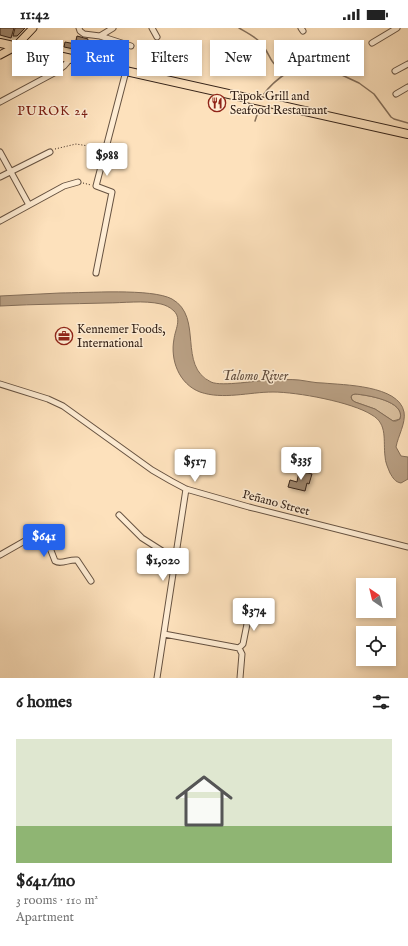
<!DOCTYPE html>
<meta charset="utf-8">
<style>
body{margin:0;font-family:"IM FELL English",serif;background:#f2f2f2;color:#222;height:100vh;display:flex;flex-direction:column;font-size:15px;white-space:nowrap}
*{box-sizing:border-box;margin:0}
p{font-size:13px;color:#767676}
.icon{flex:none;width:22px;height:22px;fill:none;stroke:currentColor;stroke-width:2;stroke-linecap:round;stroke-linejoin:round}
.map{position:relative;height:650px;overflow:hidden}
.sheet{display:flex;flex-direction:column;background:#fff;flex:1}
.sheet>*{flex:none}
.banner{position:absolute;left:12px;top:12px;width:384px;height:36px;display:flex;gap:8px}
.needle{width:26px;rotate:325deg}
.tools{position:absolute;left:356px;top:550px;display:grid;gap:8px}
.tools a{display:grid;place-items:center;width:40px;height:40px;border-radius:0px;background:#fff;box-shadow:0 2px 6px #0003;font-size:20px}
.price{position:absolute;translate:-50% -34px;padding:0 9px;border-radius:4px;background:#fff;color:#222;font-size:13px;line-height:26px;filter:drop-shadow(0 1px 2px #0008)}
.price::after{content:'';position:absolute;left:50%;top:24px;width:12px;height:9px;margin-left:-6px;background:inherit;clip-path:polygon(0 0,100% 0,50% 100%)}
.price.current{background:#2563eb;color:#fff}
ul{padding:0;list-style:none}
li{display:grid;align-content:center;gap:8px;height:212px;padding:0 16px}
li span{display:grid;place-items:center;height:124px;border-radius:0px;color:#555}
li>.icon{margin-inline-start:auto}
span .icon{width:72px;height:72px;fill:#fffc;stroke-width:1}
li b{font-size:17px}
h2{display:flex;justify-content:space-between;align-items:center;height:48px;padding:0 16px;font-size:17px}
.chip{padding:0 14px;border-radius:0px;background:#fff;box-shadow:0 2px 6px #0003;font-size:14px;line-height:36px}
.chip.current{background:#2563eb;color:#fff}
.status{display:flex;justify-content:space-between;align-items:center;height:28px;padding:0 20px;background:#fff;direction:ltr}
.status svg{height:11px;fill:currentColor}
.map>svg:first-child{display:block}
</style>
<div class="status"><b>11:42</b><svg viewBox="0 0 49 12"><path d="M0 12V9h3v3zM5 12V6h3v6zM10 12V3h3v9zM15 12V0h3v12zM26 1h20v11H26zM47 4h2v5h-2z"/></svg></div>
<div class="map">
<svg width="408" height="650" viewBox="0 0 408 650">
<defs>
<filter id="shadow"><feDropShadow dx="2" dy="2" stdDeviation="2" flood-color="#0004"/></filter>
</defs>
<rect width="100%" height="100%" fill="#fde1bc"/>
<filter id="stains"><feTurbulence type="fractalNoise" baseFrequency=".005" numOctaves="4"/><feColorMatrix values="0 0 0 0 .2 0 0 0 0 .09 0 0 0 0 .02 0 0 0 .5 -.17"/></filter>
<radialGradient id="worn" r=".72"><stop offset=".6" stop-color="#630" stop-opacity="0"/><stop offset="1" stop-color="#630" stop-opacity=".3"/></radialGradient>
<path fill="#dbc1a0" stroke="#88725c" d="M355 366C367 367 406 373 400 391L393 393 375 381 355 374 352 372 351 368 352 367Z"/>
<path fill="#b9a084" stroke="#846e59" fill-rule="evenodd" d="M60 265C87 265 151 260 172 271 204 289 177 338 211 354 222 359 258 352 272 352 280 352 290 351 299 352 307 353 315 355 323 355 343 357 399 357 404 384 406 395 398 408 396 419L401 428 408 429V451L401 455C395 454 393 450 390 445 388 440 385 434 385 428 383 413 388 396 372 387 352 374 297 364 273 364 249 364 223 372 200 364 179 356 170 332 174 311 175 302 182 291 174 283 170 279 165 277 161 276 143 272 124 275 106 275 71 276 35 276 0 278V268ZM355 366C367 367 406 373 400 391L396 393H393L375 381 355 374 352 372 351 369 352 367Z"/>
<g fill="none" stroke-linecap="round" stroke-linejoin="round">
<path stroke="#846e59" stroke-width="1.5" d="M239 0C246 4 254 8 260 14 274 29 267 40 292 42
M264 66C273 53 300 32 316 35L359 55 374 66 391 89 394 91 408 95
M255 93 257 87"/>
</g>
<path fill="#9d856d" stroke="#342218" filter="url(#shadow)" d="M0 0H14L11 10 0 7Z
M15 0H25L17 8H13Z
M77 8 88 11 87 15 76 12Z
M65 14 81 17 79 22 64 19Z
M299 443 312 446 309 456 307 455 305 463 288 459 290 452 297 454Z"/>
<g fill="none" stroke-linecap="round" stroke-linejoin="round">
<defs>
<path id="minor" d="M79 0 80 3 84 6 100 8 131 18
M152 0 157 9
M301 0 303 3
M100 8 113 0
M372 15 397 0
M395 43 408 36
M396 66 408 59
M0 74 56 44 64 38 70 31
M0 124 29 177
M0 149 50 124
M0 193 64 158 78 154
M96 245 112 164 96 158 126 43
M0 356 48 371 63 378 152 442 171 453 186 461 249 479 408 519
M119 487 142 510 175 531
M0 527 37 506 43 505 45 507 55 533C61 537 69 531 77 532L91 553
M164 606 239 620
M239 620 243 616 249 586 255 583 267 581
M239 620 242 626 240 650
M157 650 186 461"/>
<path id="major" d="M0 27 15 19 33 0"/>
<path id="highway" d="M0 15 408 106"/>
</defs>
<use href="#minor" stroke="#665241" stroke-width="7"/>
<use href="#major" stroke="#342218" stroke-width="9"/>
<use href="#highway" stroke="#342218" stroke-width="10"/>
<path stroke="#342218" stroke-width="1" stroke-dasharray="1 2" stroke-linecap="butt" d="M55 121 76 116 101 120
M83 155 91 157"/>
<use href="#minor" stroke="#feecd3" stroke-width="5"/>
<use href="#major" stroke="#fde1bc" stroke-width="7"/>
<use href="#highway" stroke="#fde1bc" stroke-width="8"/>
</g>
<defs>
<symbol id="restaurant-ring" viewBox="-11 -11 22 22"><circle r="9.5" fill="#feecd3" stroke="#8f2418" stroke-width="1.5"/><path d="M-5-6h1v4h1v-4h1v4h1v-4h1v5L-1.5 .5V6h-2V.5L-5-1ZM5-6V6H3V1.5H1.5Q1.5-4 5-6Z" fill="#8f2418"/></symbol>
<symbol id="office-ring" viewBox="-11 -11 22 22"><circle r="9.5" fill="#feecd3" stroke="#8f2418" stroke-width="1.5"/><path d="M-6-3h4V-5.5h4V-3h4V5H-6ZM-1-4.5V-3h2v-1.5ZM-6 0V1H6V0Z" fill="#8f2418"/></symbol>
</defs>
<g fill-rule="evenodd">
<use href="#restaurant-ring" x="207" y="65" width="20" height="20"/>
<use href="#office-ring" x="54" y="298" width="20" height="20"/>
</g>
<g text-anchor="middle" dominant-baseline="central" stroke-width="3" stroke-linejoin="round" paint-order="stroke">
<g font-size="12" fill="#342218" stroke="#feecd3" text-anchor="start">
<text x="230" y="68">Tapok Grill and<tspan x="230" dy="14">Seafood Restaurant</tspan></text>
<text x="77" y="301">Kennemer Foods,<tspan x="77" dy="14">International</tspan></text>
</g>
<g font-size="12" fill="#342218" stroke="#feecd3">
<text transform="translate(276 475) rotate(15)">Peñano Street</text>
</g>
<g font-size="13" letter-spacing="1" fill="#7a1f14" stroke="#feecd3">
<text x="53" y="83">PUROK 24</text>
</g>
<g font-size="13" font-style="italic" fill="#634e3e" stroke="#feecd3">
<text x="255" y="348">Talomo River</text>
</g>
</g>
<rect width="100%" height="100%" filter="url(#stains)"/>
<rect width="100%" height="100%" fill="url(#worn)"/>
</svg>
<div class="tools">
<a><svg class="needle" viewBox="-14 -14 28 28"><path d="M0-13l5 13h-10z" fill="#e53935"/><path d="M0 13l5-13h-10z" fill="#767676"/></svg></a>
<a><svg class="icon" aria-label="locate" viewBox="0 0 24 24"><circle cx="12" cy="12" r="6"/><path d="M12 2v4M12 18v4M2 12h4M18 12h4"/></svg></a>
</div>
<b class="price" style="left:107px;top:149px">$988</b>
<b class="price" style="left:301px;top:453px">$335</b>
<b class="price" style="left:195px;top:455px">$517</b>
<b class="price current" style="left:44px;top:530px">$641</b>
<b class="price" style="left:163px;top:554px">$1,020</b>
<b class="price" style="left:254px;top:604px">$374</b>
<div class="banner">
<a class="chip">Buy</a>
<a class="chip current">Rent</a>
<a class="chip">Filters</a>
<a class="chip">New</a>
<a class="chip">Apartment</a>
</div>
</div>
<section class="sheet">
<h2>6 homes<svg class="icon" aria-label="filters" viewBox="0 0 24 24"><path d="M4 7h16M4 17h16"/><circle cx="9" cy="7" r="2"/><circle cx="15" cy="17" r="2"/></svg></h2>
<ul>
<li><span style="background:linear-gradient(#dfe7d0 70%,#8fb573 0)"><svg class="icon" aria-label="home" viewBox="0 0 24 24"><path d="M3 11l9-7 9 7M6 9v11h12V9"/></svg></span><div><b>$641/mo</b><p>3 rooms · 110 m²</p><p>Apartment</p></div></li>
</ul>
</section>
